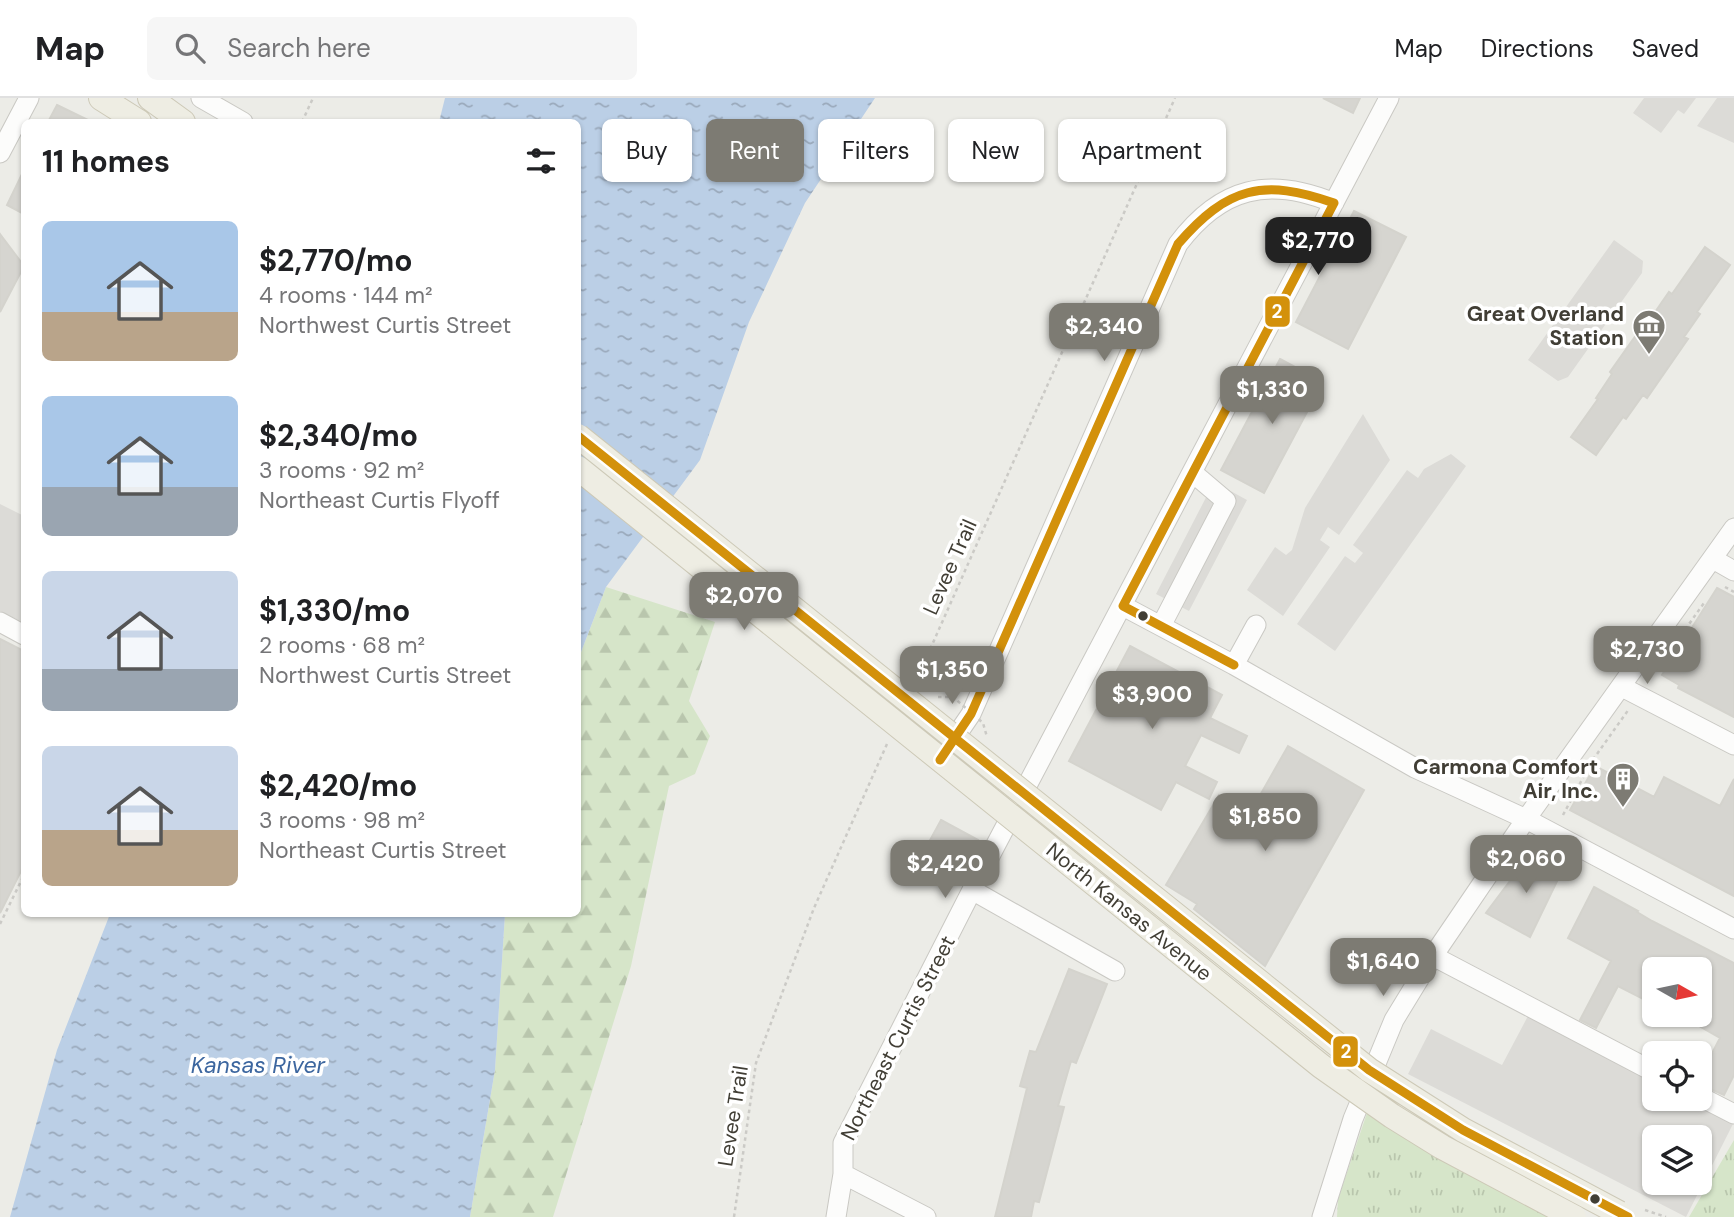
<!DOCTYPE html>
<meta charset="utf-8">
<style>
body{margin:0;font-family:"DM Sans",sans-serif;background:#f6f6f6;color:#202124;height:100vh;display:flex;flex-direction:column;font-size:26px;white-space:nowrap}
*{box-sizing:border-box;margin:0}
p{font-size:23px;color:#757577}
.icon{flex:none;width:38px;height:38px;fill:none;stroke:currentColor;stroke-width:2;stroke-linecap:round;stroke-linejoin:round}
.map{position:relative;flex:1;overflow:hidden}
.details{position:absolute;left:21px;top:21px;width:560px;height:798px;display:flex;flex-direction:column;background:#fff;border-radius:10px;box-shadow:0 2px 5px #0004}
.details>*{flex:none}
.guide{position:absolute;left:602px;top:21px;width:665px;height:63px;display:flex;gap:14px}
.needle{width:46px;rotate:99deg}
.fabs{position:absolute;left:1642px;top:859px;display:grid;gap:14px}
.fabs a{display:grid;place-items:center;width:70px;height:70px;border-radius:10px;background:#fff;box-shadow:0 2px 5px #0004;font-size:35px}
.price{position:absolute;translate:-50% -60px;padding:0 16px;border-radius:14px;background:#7d7b73;color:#fff;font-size:23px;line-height:46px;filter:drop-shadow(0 2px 4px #0008)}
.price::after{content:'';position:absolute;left:50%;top:42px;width:21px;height:16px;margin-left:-10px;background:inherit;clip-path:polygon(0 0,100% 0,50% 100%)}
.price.on{background:#222;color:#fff}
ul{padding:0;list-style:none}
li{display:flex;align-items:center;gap:21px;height:175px;padding:0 21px}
li span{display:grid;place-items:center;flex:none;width:196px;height:140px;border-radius:10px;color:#555}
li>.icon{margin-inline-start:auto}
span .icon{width:84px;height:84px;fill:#fffc;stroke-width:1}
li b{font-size:30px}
h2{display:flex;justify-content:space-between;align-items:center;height:84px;padding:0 21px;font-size:30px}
.chip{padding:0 24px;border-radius:10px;background:#fff;box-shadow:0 2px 5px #0004;font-size:24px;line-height:63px}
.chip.on{background:#7d7b73;color:#fff}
header{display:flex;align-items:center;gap:42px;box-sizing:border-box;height:98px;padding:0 35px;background:#fff;border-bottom:2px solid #e0e0e0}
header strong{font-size:33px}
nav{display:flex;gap:38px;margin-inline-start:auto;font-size:24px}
.search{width:490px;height:63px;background:#f6f6f6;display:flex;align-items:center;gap:18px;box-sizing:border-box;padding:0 24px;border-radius:10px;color:#757577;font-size:26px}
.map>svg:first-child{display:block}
</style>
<header>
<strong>Map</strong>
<div class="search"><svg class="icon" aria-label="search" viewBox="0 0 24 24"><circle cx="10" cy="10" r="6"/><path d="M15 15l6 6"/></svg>Search here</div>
<nav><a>Map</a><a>Directions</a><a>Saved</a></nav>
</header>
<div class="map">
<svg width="1734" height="1119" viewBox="0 0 1734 1119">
<defs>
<pattern id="forest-firs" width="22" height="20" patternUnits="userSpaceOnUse" patternTransform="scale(1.75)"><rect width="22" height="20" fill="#d6e5c9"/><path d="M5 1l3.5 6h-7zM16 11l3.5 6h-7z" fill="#b9c6ad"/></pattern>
<pattern id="park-tufts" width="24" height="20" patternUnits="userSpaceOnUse" patternTransform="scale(1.75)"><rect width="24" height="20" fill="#d6e5c9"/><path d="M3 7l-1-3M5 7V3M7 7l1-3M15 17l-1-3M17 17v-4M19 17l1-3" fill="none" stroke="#b9c6ad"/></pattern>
<pattern id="water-ripples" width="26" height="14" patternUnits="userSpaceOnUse" patternTransform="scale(1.75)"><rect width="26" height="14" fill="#bbcfe6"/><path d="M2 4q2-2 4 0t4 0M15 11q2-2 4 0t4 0" fill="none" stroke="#9aa9bb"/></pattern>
</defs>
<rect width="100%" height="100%" fill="#ecece7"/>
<path fill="url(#forest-firs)" d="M606 489 715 524 689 603 710 638 695 676 669 688 631 868 553 1119H470L495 972 505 816H578V562Z"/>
<path fill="url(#park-tufts)" d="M1368 1012 1550 1119H1337L1338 1101Z
M1734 1042V1119H1689Z"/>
<path fill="#dcdbd7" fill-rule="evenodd" d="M1644 0H1696L1684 16 1678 12 1661 35 1633 15Z
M1717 0H1734V45L1697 28Z
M1614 142 1643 163 1642 175 1568 279 1558 283 1528 262Z
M1363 316 1390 362 1339 437 1328 429 1320 442 1330 449 1283 518 1247 492 1275 449 1286 457 1292 452 1305 410Z
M1451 356 1466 368 1335 553 1297 526 1345 458 1355 465 1363 455 1353 447 1407 372 1418 380 1424 371Z
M1214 384 1247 402 1189 513 1156 496Z
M0 406 24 418V525L0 513Z
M1528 918 1654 983V1001H1689L1734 1024 1686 1119 1408 976 1431 931 1502 967ZM1654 1040H1699V1085H1654Z"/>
<path fill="url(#water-ripples)" d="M445 0H875L805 105 749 224 700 362 606 489 578 562V24H439Z
M110 816H505L495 972 470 1119H10L57 952Z"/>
<path fill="#d6d5d0" stroke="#d4d3cd" stroke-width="2" d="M1323 0H1360L1353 15Z
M57 7 92 24H48Z
M24 72V116L7 107Z
M1354 113 1406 139 1348 251 1296 224Z
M0 136 24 168 0 214Z
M1705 149 1730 167 1697 214 1700 216 1684 239 1688 241 1647 300 1643 297 1626 321 1623 319 1596 357 1571 339 1598 301 1596 300 1612 276 1610 274 1651 216 1653 217 1669 194 1672 196Z
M1280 261 1323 284 1264 395 1221 372Z
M1717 490 1734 499V619L1678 590 1679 587 1662 577Z
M0 541 24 553V767L0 815Z
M1130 548 1222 597 1210 620 1247 638 1239 655 1201 637 1185 668 1217 684 1209 701 1176 684 1161 712 1069 663Z
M1288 648 1364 692 1265 868 1194 811 1197 806 1166 787 1219 697 1250 715Z
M1595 668 1654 699 1664 679 1720 708 1734 681V798L1570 712Z
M941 722 978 742 966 764 929 744Z
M1531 755 1562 773 1530 839 1486 815Z
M1594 789 1638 813 1637 814 1652 823 1734 865V977L1724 997 1699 986V980L1720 940 1699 928V872H1654V896L1649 904 1618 888 1596 930 1580 922 1611 863 1568 840Z
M1069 871 1107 886 1076 965 1071 963 1058 1008 1064 1009 1039 1104 1034 1103 1031 1119H995L1027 990 1020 988 1030 953 1036 954Z"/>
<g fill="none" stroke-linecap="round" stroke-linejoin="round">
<defs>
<path id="minor" d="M201 0 243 24
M0 55 29 0
M1713 461 1734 473
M1123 508 1234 567 1415 670 1526 721 1734 831
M0 524 24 537
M1161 528 1226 403 1193 375
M1234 567 1256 527
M1622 589 1734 647
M947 651 971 616 1178 146C1221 89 1269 78 1334 105
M972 792 1115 873
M1433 858 1654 974
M1699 998 1734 1016
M843 1076 926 1119
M836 1119 843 1076V1045L972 792 1389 0
M1322 1119 1353 1021 1394 922 1433 858 1526 721 1734 430"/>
<path id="major" d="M101 0 139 24
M150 0 183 24"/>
</defs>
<use href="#minor" stroke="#c9c8c3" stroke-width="21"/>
<use href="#major" stroke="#cdc9b7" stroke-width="26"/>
<path stroke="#cbcac6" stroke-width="2.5" stroke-dasharray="3.5 3.5" stroke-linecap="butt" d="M302 24 313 0
M1725 489 1734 494
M1669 554 1704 505
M916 583 1175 0
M1563 717 1592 663 1629 611
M0 826 24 777
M1645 1112 1666 1119
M734 1119 756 965 814 810 887 646"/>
<use href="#minor" stroke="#fcfcfb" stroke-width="19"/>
<use href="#major" stroke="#eeede3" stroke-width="24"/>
<defs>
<path id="major-bridge" d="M578 338 1369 972 1463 1032 1619 1115
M578 370 1321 968 1392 1018 1442 1049 1574 1119"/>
</defs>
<use href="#major-bridge" stroke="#cdc9b7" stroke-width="26" stroke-linecap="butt"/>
<path stroke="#cbcac6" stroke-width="2.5" stroke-dasharray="3.5 3.5" stroke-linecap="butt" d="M938 599H953L983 625 987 639"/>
<use href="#major-bridge" stroke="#eeede3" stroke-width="24"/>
<defs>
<path id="bus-1" d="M578 338 1369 972 1463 1032 1628 1119
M1123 508 1334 105
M1123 508 1234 567
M940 662 971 616 1178 146C1227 89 1263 80 1334 105"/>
</defs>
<use href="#bus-1" stroke="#fff" stroke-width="14"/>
<use href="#bus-1" stroke="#d3910b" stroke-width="9"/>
</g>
<defs>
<symbol id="museum-pin" viewBox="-11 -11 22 30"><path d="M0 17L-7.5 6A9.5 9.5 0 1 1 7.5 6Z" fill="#7d7b73" stroke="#fff"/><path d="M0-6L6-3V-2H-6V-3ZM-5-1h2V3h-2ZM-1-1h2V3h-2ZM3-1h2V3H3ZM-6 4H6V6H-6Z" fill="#fff"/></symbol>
<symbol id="building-pin" viewBox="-11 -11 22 30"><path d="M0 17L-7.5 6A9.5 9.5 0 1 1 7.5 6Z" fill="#7d7b73" stroke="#fff"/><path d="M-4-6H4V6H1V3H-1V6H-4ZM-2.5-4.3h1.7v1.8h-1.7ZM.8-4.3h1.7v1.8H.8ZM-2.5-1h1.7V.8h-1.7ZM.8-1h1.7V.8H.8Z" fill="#fff"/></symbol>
</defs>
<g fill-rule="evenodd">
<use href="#museum-pin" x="1630" y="209" width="38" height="52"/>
<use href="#building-pin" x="1604" y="662" width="38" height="52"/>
</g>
<g fill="#413e35" stroke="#fff" stroke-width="2.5">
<circle cx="1143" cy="518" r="6"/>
<circle cx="1595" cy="1101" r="6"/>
</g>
<g text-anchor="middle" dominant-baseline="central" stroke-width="7" stroke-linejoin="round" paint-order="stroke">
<g font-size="21" font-weight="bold" fill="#413e35" stroke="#fff" text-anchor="end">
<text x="1624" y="216">Great Overland<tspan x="1624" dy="24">Station</tspan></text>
<text x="1598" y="669">Carmona Comfort<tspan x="1598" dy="24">Air, Inc.</tspan></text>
</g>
<g font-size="21" fill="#413e35" stroke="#fff">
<text transform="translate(950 469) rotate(-66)">Levee Trail</text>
<text transform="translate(1129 814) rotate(39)">North Kansas Avenue</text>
<text transform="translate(898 940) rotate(-63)">Northeast Curtis Street</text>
<text transform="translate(733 1018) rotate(-81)">Levee Trail</text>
</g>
<g font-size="23" font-style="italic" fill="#3c669f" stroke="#fff">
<text x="258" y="967">Kansas River</text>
</g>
</g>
<g stroke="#fff" stroke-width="2.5">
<rect x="1264" y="197" width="27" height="33" rx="7" fill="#d3910b"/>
<rect x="1332" y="937" width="27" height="33" rx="7" fill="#d3910b"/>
</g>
<g font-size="19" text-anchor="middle" font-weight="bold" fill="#fff">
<text x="1277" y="220">2</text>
<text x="1346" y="960">2</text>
</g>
</svg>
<div class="fabs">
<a><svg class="needle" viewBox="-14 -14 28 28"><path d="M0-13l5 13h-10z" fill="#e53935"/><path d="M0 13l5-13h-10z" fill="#757577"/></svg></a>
<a><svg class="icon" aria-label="locate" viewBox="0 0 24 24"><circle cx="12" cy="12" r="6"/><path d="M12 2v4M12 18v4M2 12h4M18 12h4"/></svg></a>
<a><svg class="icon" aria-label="layers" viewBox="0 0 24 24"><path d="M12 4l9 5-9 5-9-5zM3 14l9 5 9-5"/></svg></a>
</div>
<b class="price on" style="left:1318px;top:179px">$2,770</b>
<b class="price" style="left:1104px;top:265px">$2,340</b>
<b class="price" style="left:1272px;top:328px">$1,330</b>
<b class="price" style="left:744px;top:534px">$2,070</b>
<b class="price" style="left:1647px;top:588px">$2,730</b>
<b class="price" style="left:952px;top:608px">$1,350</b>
<b class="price" style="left:1152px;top:633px">$3,900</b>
<b class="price" style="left:1265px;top:755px">$1,850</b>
<b class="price" style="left:1526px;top:797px">$2,060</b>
<b class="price" style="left:945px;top:802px">$2,420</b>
<b class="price" style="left:1383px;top:900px">$1,640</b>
<div class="guide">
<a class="chip">Buy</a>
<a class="chip on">Rent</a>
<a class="chip">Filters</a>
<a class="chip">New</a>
<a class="chip">Apartment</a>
</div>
<section class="details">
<h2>11 homes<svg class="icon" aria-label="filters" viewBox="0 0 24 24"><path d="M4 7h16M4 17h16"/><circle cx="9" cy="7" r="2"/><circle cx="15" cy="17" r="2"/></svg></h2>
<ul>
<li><span style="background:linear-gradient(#a9c7e8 65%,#b9a48a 0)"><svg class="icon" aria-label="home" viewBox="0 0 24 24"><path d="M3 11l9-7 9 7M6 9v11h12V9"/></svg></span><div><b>$2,770/mo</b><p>4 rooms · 144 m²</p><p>Northwest Curtis Street</p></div></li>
<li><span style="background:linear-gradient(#a9c7e8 65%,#9aa5b1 0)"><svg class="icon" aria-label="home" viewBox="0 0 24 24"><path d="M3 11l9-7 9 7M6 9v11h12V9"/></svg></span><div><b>$2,340/mo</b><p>3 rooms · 92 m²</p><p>Northeast Curtis Flyoff</p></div></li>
<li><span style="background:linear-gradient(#c9d6e8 70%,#9aa5b1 0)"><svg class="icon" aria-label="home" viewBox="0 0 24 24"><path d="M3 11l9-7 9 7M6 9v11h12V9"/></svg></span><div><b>$1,330/mo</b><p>2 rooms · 68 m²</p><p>Northwest Curtis Street</p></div></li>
<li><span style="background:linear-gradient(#c9d6e8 60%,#b9a48a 0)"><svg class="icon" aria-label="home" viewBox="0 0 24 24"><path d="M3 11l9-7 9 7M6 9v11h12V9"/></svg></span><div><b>$2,420/mo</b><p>3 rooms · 98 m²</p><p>Northeast Curtis Street</p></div></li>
</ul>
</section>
</div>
